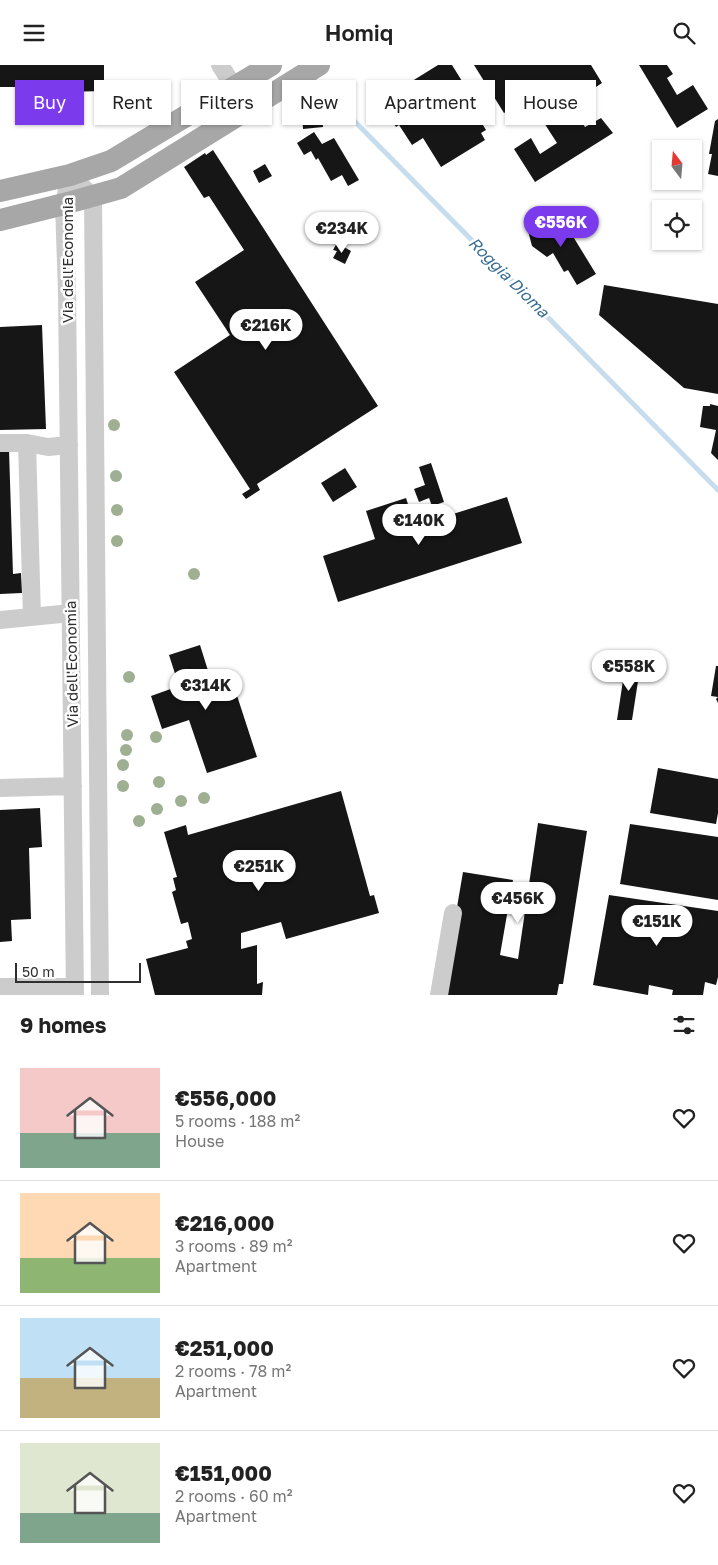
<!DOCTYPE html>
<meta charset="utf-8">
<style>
body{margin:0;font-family:"Golos Text",sans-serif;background:#f6f6f6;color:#222;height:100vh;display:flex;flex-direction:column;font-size:19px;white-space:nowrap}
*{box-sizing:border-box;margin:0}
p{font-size:16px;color:#767676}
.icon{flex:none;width:28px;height:28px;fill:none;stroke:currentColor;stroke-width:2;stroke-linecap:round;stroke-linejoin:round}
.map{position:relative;height:930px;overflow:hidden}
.side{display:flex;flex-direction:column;background:#fff;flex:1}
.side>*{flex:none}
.top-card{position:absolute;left:15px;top:15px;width:689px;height:45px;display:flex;gap:10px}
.needle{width:32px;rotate:344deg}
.buttons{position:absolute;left:652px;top:75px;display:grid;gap:10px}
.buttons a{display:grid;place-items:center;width:50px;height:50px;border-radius:0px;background:#fff;box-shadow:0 1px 4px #0004;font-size:25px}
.scale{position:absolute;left:15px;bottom:12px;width:126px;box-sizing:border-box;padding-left:5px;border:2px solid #2f2f2f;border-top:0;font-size:14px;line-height:18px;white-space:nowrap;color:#2f2f2f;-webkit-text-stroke:4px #fff;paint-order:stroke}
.price{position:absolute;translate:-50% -42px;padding:0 11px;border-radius:18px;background:#fff;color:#222;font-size:16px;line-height:32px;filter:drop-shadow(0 1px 2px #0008)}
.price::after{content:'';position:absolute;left:50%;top:30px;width:15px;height:11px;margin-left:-8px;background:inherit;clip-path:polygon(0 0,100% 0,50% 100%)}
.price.selected{background:#7c3aed;color:#fff}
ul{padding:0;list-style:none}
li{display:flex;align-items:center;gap:15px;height:125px;padding:0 20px}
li+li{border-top:1px solid #e0e0e0}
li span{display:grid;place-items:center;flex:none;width:140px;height:100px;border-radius:0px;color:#555}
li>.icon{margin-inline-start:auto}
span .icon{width:60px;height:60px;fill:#fffc;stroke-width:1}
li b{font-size:21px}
h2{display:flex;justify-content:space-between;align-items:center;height:60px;padding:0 20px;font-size:21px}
.tag{padding:0 18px;border-radius:0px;background:#fff;box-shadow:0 1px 4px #0004;font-size:18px;line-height:45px}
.tag.selected{background:#7c3aed;color:#fff}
header{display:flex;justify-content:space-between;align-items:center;height:65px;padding:0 20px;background:#fff;font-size:22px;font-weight:600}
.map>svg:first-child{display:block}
</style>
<header><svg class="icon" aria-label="menu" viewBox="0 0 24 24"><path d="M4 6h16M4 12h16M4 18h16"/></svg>Homiq<svg class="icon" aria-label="search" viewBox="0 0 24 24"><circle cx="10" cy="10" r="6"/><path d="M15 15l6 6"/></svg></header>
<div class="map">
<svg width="718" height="930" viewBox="0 0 718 930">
<rect width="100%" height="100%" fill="#fff"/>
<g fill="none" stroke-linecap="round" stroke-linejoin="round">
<path stroke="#c7ddee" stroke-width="5" d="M310 11 718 425"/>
</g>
<path fill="#161616" d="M0 0H104V26L19 28V22H0Z
M438 0H452L475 37 464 44 470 54 477 50 486 65 481 68 485 75 441 102 423 73 412 80 399 60 396 62 380 36Z
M474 0H591L602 18 570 39 585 62 601 53 613 68 535 117 514 84 531 73 540 89 557 78 528 33 504 48Z
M639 0H667L673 9 667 13 677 30 693 20 708 44 677 63Z
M302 47H322L323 62 303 64Z
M718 54V111L708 109 712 89H709L715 56Z
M314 67 322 79 334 73 359 115 348 121 342 110 331 116 318 93 316 95 311 86 304 90 297 78Z
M213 85 378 341 257 419 260 425 246 434 242 429 250 424 174 307 230 270 195 217 244 185 209 131 204 133 184 102 205 88 206 90Z
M265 99 272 111 259 118 253 106Z
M553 152 560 164 566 160 596 209 577 220 568 205 564 207 553 188 547 192 532 181 527 162 541 154 544 158Z
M337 178 351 186 345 199 333 193 337 186 333 185Z
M604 220 718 239V329L684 323 599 250Z
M42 260 46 364 0 365V262Z
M710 339 718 341V395L711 388 716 365 700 362 703 341H710Z
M0 385H9L13 509 21 508 22 528 0 529Z
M431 398 444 437 432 441 429 433 419 437 414 424 425 420 419 402Z
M345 403 357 422 333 437 321 418Z
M507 432 522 478 338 537 323 491 375 474 366 446 406 433 415 461Z
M200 580 210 612 229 606 257 692 207 708 189 655 162 664 151 631 179 621 169 590Z
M641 597 632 655H617L625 602Z
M716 601H718V638L716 634 718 632 711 631Z
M658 703 718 714V748L716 759 650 748Z
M341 726 370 831 374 830 379 848 286 874 281 857 241 868V884L257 880V919L263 917 262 930H155L146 894 188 883 186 876 192 874 188 857 181 859 172 827 176 825 173 813 177 812 164 767 186 760 188 770Z
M40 743 42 782 29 783 31 854 11 855 12 876 0 877V745Z
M538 758 587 766 563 919H559L557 930H442L463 807 513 815 500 890 518 894Z
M630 759 718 772V835L620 819Z
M609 830 718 846V912L716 920 705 917 703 930H672L673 925 649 920 648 930 593 920Z"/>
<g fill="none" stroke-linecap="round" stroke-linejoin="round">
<path stroke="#ccc" stroke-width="18" d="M220 0 248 44
M70 110 93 132 100 930
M70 110 64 139 67 228 75 930
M0 378H27
M32 552 27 378 48 382 69 380
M0 555 71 548
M0 723 73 721
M0 922H75
M439 930 453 848"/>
<path stroke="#a7a7a7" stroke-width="22" d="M0 126 70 110 111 96 271 0
M0 155 64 139 121 123 319 0"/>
</g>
<g fill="#9faf92">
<circle cx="114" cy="360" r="6"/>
<circle cx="116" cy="411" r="6"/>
<circle cx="117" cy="445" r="6"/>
<circle cx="117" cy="476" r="6"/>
<circle cx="194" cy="509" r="6"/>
<circle cx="129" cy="612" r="6"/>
<circle cx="127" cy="670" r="6"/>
<circle cx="156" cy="672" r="6"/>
<circle cx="126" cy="685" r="6"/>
<circle cx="123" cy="700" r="6"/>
<circle cx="159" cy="717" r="6"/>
<circle cx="123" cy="721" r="6"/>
<circle cx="204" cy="733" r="6"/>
<circle cx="181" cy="736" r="6"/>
<circle cx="157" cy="744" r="6"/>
<circle cx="139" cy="756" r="6"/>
</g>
<g text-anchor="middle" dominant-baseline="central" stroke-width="5" stroke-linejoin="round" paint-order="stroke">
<g font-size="15" fill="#2f2f2f" stroke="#fff">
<text transform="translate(67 195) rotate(-90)">Via dell'Economia</text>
<text transform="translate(71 599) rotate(-91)">Via dell'Economia</text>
</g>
<g font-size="16" font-style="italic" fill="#386e95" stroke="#fff">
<text transform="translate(509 212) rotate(45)">Roggia Dioma</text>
</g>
</g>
</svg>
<div class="buttons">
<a><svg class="needle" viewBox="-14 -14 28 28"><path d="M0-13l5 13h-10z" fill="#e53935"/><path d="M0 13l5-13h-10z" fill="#767676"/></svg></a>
<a><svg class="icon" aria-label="locate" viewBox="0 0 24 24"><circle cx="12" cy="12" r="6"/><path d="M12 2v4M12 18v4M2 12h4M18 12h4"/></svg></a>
</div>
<div class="scale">50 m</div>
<b class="price selected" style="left:561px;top:183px">€556K</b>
<b class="price" style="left:342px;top:189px">€234K</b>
<b class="price" style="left:266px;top:286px">€216K</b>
<b class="price" style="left:419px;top:481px">€140K</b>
<b class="price" style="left:629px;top:627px">€558K</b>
<b class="price" style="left:206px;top:646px">€314K</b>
<b class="price" style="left:259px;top:827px">€251K</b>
<b class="price" style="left:518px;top:859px">€456K</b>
<b class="price" style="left:657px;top:882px">€151K</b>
<div class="top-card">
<a class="tag selected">Buy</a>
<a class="tag">Rent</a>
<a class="tag">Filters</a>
<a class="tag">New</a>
<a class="tag">Apartment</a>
<a class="tag">House</a>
</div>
</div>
<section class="side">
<h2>9 homes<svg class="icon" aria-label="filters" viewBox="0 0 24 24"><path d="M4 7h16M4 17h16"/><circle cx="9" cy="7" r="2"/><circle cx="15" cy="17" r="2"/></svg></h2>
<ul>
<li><span style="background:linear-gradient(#f6c9c9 65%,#7fa58c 0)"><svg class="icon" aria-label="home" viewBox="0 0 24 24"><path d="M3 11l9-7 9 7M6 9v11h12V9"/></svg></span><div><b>€556,000</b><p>5 rooms · 188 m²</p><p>House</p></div><svg class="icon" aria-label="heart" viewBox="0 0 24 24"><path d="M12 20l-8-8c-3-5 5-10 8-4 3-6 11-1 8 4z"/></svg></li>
<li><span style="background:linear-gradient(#ffd9b3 65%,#8fb573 0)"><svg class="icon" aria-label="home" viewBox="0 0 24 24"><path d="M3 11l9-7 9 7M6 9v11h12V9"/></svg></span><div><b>€216,000</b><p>3 rooms · 89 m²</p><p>Apartment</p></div><svg class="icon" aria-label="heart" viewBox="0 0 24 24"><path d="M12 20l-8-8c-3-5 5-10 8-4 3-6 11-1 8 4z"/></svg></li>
<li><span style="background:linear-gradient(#bfe0f5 60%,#c2b280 0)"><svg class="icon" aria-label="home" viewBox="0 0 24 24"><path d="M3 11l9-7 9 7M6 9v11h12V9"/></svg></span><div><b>€251,000</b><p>2 rooms · 78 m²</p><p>Apartment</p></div><svg class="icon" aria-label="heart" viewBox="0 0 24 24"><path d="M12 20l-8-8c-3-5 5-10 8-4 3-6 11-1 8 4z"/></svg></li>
<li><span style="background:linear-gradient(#dfe7d0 70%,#7fa58c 0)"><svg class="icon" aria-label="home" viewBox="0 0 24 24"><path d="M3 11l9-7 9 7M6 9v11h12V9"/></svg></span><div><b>€151,000</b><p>2 rooms · 60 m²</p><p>Apartment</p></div><svg class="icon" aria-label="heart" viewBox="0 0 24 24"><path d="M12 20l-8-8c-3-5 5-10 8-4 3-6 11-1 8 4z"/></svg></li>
</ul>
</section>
